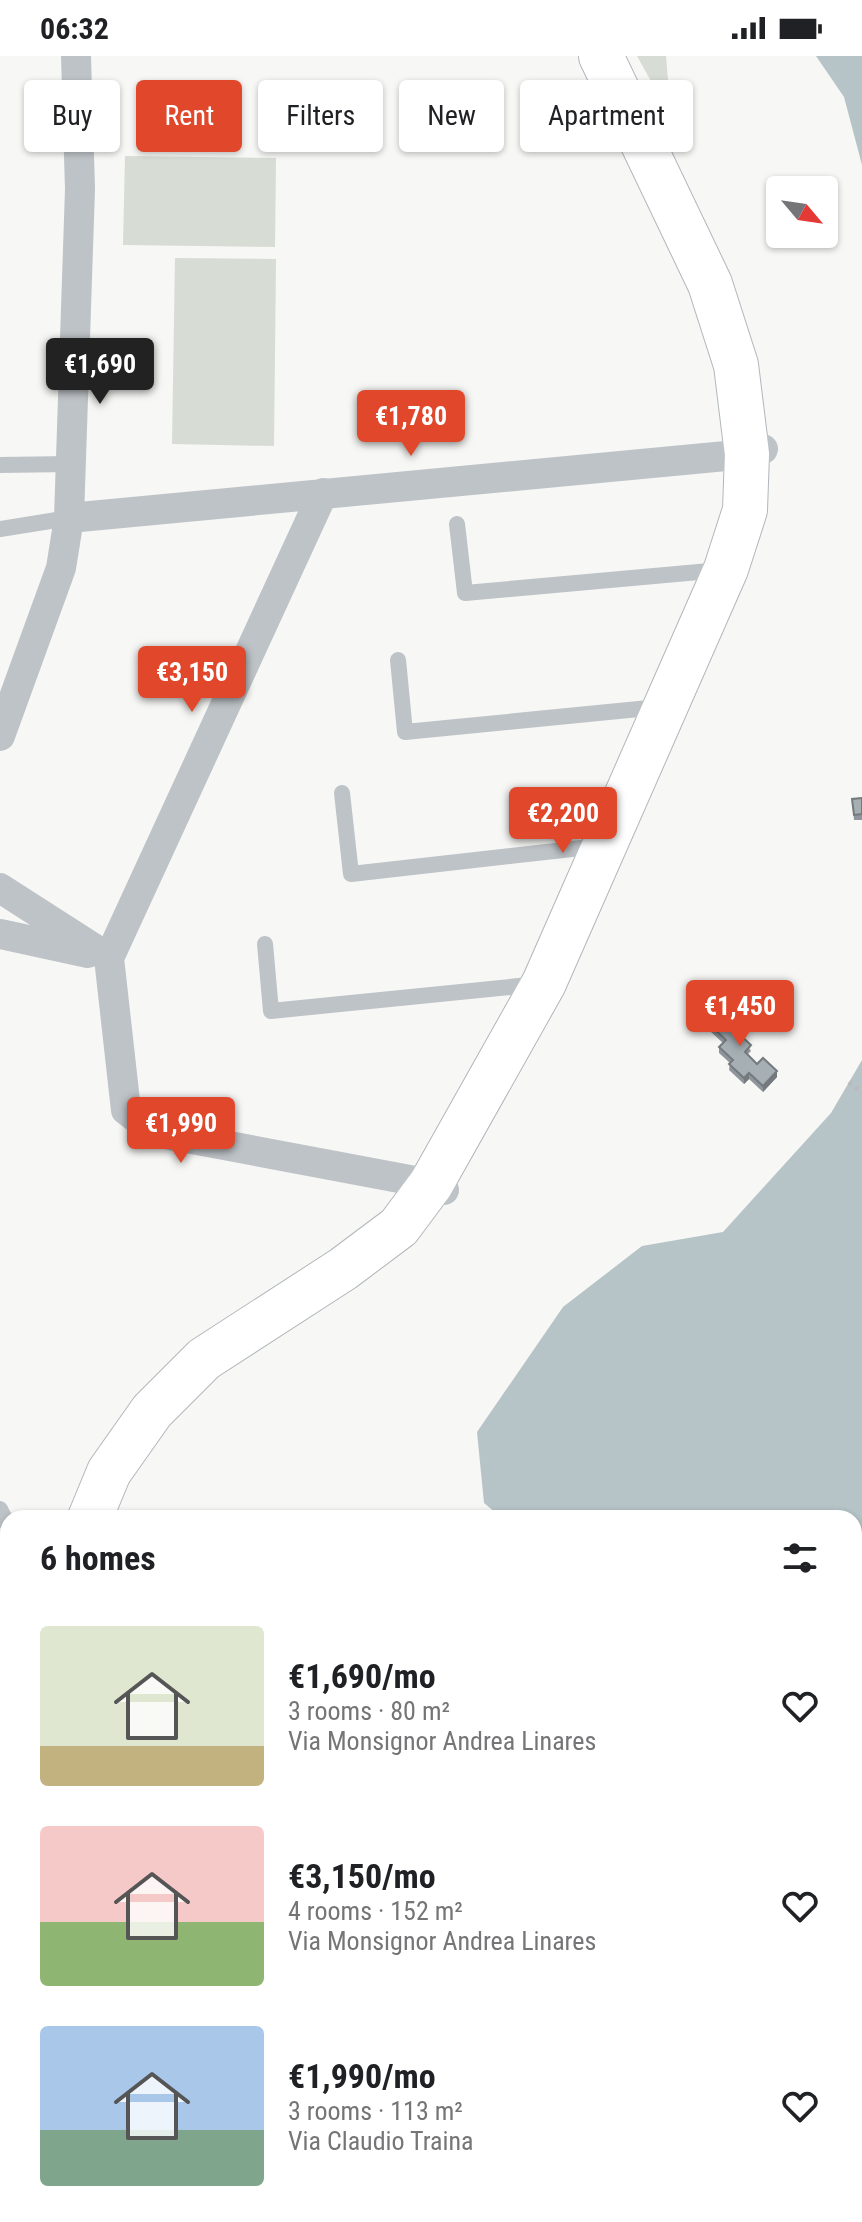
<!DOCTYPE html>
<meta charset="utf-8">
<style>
body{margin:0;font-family:"Roboto Condensed",sans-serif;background:#f2f2f2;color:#202124;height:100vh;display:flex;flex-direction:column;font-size:30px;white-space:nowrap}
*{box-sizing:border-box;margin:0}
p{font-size:26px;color:#757577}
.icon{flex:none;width:44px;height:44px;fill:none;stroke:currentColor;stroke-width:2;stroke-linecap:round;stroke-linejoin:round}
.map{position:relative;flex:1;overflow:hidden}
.panel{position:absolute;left:0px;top:1454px;width:862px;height:712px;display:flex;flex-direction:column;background:#fff;border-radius:24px 24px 0 0;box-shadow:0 2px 6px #0004}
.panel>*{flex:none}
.hud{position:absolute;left:24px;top:24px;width:814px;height:72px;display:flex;gap:16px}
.needle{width:52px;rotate:119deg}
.controls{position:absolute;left:766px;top:120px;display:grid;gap:16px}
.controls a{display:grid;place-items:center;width:72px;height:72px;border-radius:8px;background:#fff;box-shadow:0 2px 6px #0004;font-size:40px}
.price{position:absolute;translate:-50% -68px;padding:0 18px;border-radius:8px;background:#e1482b;color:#fff;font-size:26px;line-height:52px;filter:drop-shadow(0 2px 4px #0008)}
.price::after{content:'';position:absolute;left:50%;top:48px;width:24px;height:18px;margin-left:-12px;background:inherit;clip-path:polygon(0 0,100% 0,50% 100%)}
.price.current{background:#222;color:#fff}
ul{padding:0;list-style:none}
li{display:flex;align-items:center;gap:24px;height:200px;padding:0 40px}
li span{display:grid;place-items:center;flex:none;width:224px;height:160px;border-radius:8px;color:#555}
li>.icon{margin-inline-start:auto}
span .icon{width:96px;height:96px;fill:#fffc;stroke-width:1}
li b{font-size:34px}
h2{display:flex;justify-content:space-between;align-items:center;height:96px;padding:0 40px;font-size:34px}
.tag{padding:0 28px;border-radius:8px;background:#fff;box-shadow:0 2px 6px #0004;font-size:28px;line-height:72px}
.tag.current{background:#e1482b;color:#fff}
.status{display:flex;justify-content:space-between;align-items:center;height:56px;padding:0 40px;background:#fff;direction:ltr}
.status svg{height:22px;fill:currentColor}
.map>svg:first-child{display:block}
</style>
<div class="status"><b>06:32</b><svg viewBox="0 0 49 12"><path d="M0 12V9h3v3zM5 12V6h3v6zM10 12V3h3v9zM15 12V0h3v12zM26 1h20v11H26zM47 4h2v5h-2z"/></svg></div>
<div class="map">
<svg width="862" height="2166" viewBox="0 0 862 2166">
<rect width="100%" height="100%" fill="#f7f7f5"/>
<path fill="#d7dcd4" d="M637 0H666L671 61Z
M125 100 276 102 275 191 123 189Z
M175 202 276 203 274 390 172 388Z"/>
<path fill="#b6c4c7" d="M816 0H862V109L844 41Z
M862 1004V2166H0V2016L8 2005V2158H854V1462H502L484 1447 477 1376 563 1251 642 1190 723 1176 831 1057Z"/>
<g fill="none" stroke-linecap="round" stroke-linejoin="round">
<defs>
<path id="secondary" d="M90 1462 109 1416 152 1355 204 1303 343 1213 399 1171 431 1128 544 927 726 513 745 454 747 398 736 309 710 228 601 0
M0 1620 8 1624"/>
</defs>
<use href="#secondary" stroke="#b1b7bb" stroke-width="46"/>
<path stroke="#b9bcbf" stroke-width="5" stroke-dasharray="4 4" stroke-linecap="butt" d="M849 1026 862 1037
M854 1930 862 1932"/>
<path stroke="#bec3c7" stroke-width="16" d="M0 409 71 408
M457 468 465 537 721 514
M0 473 69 462
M398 604 405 676 659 651
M342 737 351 818 599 790
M265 888 271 955 539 928
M0 1453 8 1469
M0 1536 8 1533"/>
<path stroke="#bec3c7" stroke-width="30" d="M69 462 747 398 763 393
M0 680 61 512 69 462 80 133 76 0
M0 832 109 902
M0 878 88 897
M109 902 323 437
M109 902 126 1054 155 1076 431 1128 444 1134
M0 1674 8 1654"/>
<use href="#secondary" stroke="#fff" stroke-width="44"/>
</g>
<path fill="#8e969b" d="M862 742V764H854L852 743Z
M710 969 745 974 741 980 751 995 748 998 757 1008 777 1021 763 1036 749 1023 744 1028 729 1014 730 1007 719 997V991L723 987 710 975Z"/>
<path fill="#747a7e" d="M745 969V974L738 983V977Z
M777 1015V1021L763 1036V1030Z
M749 1017V1023L744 1028V1022Z"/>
<path fill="#a5afb4" stroke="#747a7e" stroke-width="2" d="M862 742V758L854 759 852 743Z
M727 951 745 969 738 977 751 989 745 996 757 1008 763 1002 777 1015 763 1030 749 1017 744 1022 729 1008 733 1004 719 991 726 984 710 969Z"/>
</svg>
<div class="controls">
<a><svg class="needle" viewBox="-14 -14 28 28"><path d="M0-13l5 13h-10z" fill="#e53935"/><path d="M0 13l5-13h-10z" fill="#757577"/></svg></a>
</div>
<b class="price current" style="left:100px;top:350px">€1,690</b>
<b class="price" style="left:411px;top:402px">€1,780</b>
<b class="price" style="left:192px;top:658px">€3,150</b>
<b class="price" style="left:563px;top:799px">€2,200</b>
<b class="price" style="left:740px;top:992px">€1,450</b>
<b class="price" style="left:181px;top:1109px">€1,990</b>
<div class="hud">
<a class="tag">Buy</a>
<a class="tag current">Rent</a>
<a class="tag">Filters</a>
<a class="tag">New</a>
<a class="tag">Apartment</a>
</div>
<section class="panel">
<h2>6 homes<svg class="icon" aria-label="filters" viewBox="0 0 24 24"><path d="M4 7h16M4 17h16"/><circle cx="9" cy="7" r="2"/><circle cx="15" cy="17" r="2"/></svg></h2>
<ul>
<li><span style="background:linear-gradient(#dfe7d0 75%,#c2b280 0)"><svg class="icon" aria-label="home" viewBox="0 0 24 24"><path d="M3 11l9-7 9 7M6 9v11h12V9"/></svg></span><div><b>€1,690/mo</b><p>3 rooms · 80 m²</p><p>Via Monsignor Andrea Linares</p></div><svg class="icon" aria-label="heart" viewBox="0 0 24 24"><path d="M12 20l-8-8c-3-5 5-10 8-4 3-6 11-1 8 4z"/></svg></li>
<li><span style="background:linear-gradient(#f6c9c9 60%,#8fb573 0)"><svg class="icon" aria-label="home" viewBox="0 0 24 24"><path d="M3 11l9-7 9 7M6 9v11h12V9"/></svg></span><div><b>€3,150/mo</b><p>4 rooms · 152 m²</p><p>Via Monsignor Andrea Linares</p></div><svg class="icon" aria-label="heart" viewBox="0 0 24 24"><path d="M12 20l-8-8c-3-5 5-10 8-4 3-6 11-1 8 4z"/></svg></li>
<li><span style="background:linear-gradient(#a9c7e8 65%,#7fa58c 0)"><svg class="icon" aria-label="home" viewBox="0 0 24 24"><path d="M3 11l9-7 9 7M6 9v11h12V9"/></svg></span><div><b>€1,990/mo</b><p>3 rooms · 113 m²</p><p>Via Claudio Traina</p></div><svg class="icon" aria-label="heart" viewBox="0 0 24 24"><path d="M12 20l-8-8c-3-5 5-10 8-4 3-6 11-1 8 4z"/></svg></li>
</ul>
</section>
</div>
